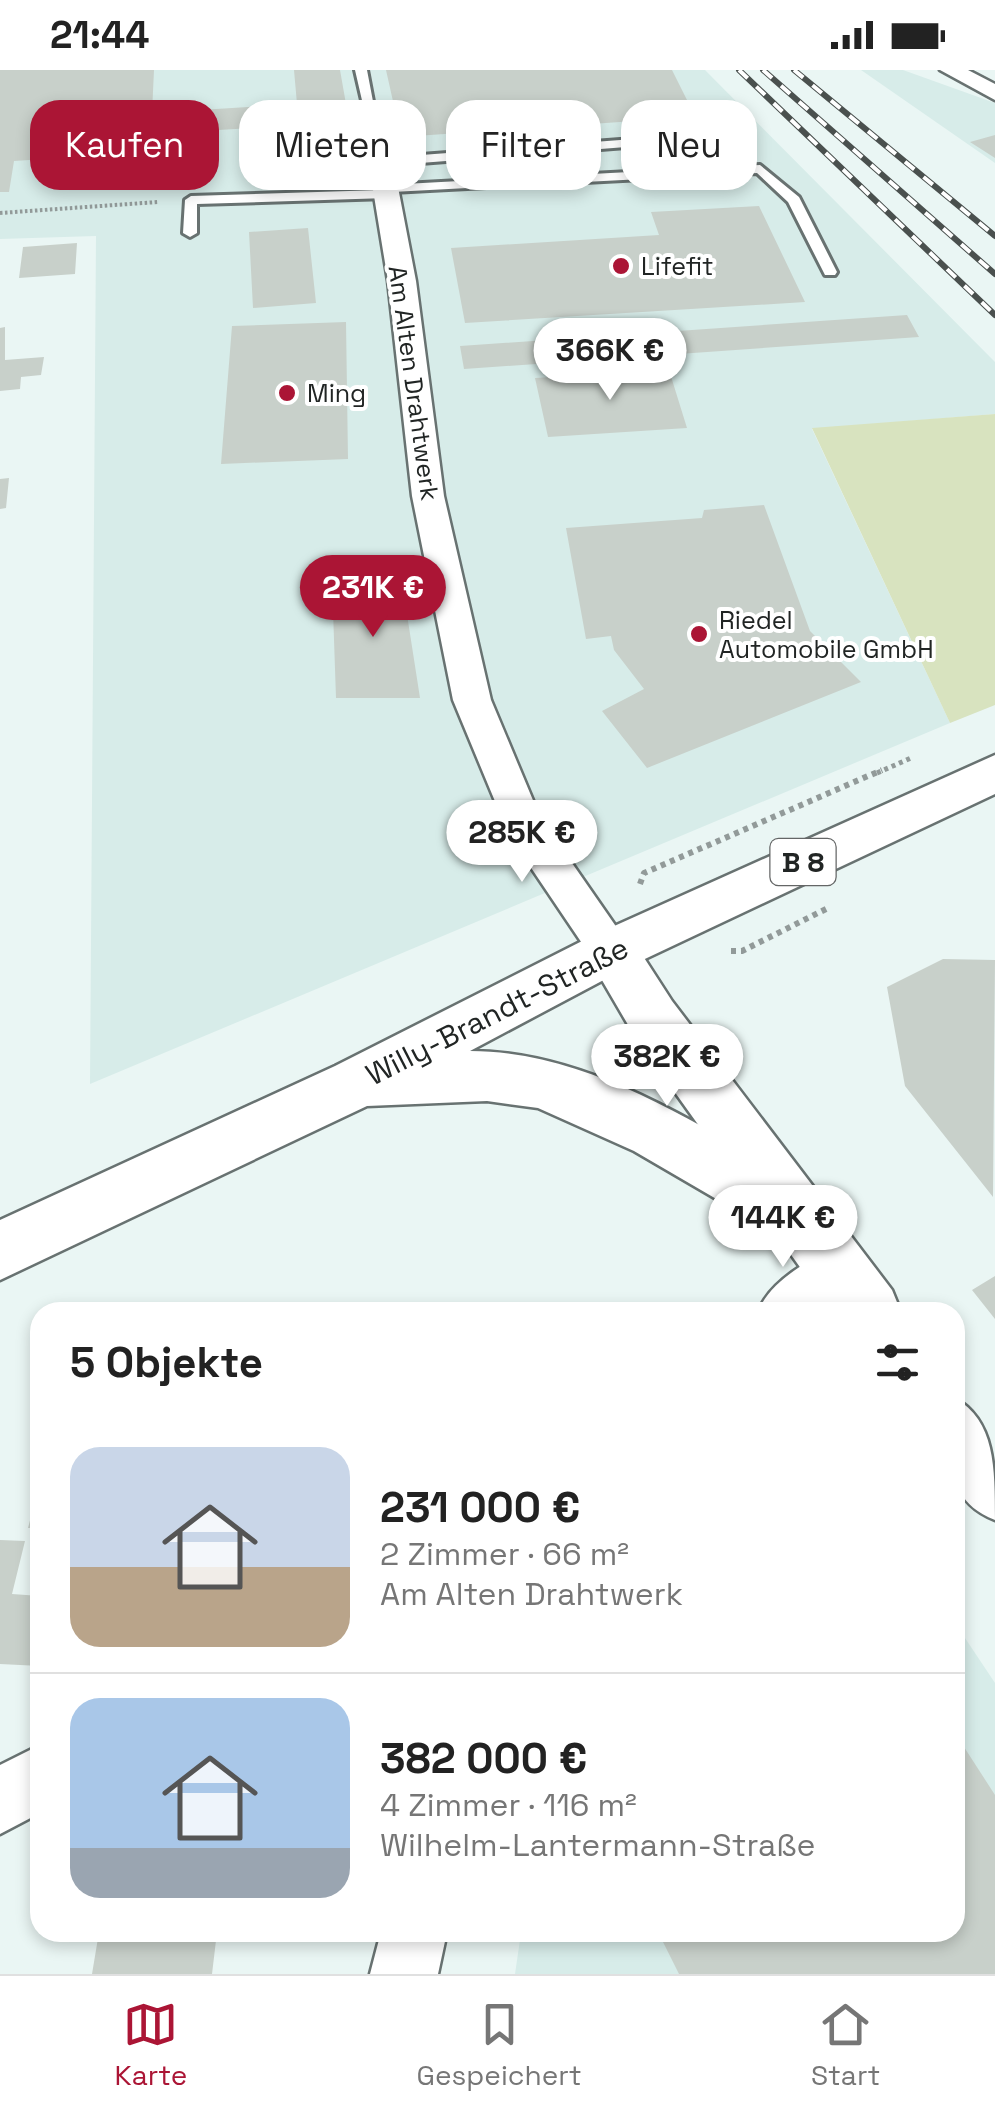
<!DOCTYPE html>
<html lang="de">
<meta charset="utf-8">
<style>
body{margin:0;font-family:"Space Grotesk",sans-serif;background:#f6f6f6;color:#222;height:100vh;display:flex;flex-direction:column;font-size:38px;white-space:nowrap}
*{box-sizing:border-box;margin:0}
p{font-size:32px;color:#767676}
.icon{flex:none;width:55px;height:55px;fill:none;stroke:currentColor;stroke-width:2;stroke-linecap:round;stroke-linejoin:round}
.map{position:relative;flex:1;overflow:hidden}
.drawer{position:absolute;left:30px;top:1232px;width:935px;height:640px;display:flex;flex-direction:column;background:#fff;border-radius:30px;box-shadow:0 5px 15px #0003}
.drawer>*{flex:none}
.banner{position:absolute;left:30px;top:30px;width:935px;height:90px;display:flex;gap:20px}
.price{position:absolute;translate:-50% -85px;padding:0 22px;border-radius:35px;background:#fff;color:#222;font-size:32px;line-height:65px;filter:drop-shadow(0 2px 5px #0008)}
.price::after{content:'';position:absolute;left:50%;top:60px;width:30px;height:22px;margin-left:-15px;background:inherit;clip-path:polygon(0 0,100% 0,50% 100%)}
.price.active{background:#ab1535;color:#fff}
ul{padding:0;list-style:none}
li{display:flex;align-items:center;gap:30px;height:250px;padding:0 40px}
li+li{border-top:2px solid #e0e0e0}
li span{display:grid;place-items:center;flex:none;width:280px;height:200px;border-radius:30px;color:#555}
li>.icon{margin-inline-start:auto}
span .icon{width:120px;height:120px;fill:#fffc;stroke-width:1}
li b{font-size:42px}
h2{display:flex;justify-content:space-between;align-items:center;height:120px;padding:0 40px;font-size:42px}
.chip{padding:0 35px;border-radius:30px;background:#fff;box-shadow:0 5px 15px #0003;font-size:35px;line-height:90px}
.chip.active{background:#ab1535;color:#fff}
.status{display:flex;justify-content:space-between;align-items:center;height:70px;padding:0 50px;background:#fff;direction:ltr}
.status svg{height:28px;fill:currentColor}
.dock{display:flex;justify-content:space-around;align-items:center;height:140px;border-top:2px solid #e0e0e0;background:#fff;font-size:28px;color:#767676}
.dock a{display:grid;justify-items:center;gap:5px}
.dock .active{color:#ab1535}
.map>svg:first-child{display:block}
</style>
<div class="status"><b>21:44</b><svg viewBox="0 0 49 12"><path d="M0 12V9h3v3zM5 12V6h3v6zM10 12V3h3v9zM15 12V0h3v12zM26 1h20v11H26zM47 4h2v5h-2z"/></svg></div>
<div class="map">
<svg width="995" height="1904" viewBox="0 0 995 1904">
<rect width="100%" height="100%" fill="#eaf6f4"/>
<path fill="#d7ece9" d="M0 0H705L995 292V344L812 359 950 653 90 1014 96 166 0 169Z
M861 0H903L995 33V93Z
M955 1553 995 1613V1904H515L521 1863 955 1862Z"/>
<path fill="#d8e3bf" d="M995 344V635L950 653 812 358Z"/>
<path fill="#c8d0ca" d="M0 0H154L152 43 297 34 294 0H340L349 51H356L362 88 306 91 302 55 152 64 151 82 14 91 9 122H0Z
M386 0H672L691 38 644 42 649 50 401 67Z
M995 65V88L970 72Z
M759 136 805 232 465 253 451 178 659 165 651 142Z
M308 158 316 233 253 238 249 162Z
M77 173 75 204 19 208 23 177Z
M907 245 919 267 464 299 460 276Z
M346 252 348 389 221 394 232 256Z
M5 257V290L44 287 41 305 21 307 20 319 0 321V258Z
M669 300 687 358 548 367 535 308Z
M9 408 6 438 0 439V409Z
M764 435 810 561 861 612 647 698 602 641 644 619 614 580 611 566 586 569 566 458 702 448 704 440Z
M401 506 420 628H336L332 511Z
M943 889 995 890 993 1127 905 1016 887 917Z
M995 1206V1249L972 1220Z
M39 1416 40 1458H28Z
M0 1470 25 1471 12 1524 40 1526V1596L0 1594Z
M955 1663 995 1725V1904H679L658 1862H955Z
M99 1862H217L212 1904H92Z"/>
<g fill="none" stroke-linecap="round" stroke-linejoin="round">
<defs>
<path id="lane" d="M355 0H367L380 68 370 65Z
M673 66 677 67V73L382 96 376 92 382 88Z
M760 95 799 127 837 202 835 205H825L788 132 757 103 392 122 387 128 197 134V163L190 167 183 163 185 130 191 126 381 120 386 115Z"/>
<path id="street" d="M940 0H968L995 14V30Z
M376 58 388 65 416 211 444 426 491 630 540 747 633 881 626 894 611 899 596 894 509 765 453 630 412 426 388 211 364 65Z
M840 1176 858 1184 865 1201C844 1252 805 1242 758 1242 769 1212 810 1188 840 1176Z
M40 1675V1743L0 1764V1695Z
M381 1862H447L438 1904H370Z"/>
<path id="secondary" d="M611 859 630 866 672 931 892 1220 901 1242H832L634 965 585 881 592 866Z
M955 1328C995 1351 995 1397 995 1450 938 1427 955 1381 955 1328Z"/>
<path id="primary" d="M995 685V724L630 896 470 981C597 981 714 1065 820 1125L829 1145 820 1165 799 1174 778 1165 634 1081 538 1038 487 1031 367 1036 0 1210V1150L335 996 592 866Z"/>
</defs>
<use href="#lane" stroke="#687271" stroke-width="6"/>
<use href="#street" stroke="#687271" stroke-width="5"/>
<use href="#secondary" stroke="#687271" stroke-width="5"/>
<use href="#primary" stroke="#687271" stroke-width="5"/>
<path stroke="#929a99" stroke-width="4" stroke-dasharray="2.5 2.5" stroke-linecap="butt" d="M0 143 158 132"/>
<path stroke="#929a99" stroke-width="5" stroke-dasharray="4 4" stroke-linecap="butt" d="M877 703 911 688"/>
<path stroke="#929a99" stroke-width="6" stroke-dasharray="5 5" stroke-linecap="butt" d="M640 814 644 803 882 700
M731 881H742L828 838"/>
<use href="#lane" fill="#fff" fill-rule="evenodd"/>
<use href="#street" fill="#fff" fill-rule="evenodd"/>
<use href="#secondary" fill="#fff" fill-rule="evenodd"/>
<use href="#primary" fill="#fff" fill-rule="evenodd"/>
<defs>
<path id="rail" d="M739 0 995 245
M763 0 995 204
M794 0 995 166"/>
</defs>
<use href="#rail" stroke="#4a504e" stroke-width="6"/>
<use href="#rail" stroke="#fff" stroke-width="4" stroke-dasharray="12" stroke-linecap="butt"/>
</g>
<g fill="#ab1535" stroke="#fff" stroke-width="4">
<circle cx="621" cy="196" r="10"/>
<circle cx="287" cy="323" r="10"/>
<circle cx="699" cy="564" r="10"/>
</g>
<g text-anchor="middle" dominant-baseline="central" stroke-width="8" stroke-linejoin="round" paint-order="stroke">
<g font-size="25" fill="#212524" stroke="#fff" text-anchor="start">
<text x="641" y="196">Lifefit</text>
<text x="307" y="323">Ming</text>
<text x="719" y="550">Riedel<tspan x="719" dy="29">Automobile GmbH</tspan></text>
</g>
<g font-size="25" fill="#212524" stroke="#fff">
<text transform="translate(414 313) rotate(82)">Am Alten Drahtwerk</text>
</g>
<rect fill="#fff" stroke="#646666" stroke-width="2.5" x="770.5" y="769" width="65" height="46" rx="8"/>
<g font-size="28" font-weight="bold" fill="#212524">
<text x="803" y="792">B 8</text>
</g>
<g font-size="30" fill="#212524" stroke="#fff">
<text transform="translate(497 941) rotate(-27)">Willy-Brandt-Straße</text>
</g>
</g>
</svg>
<b class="price" style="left:610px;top:333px">366K €</b>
<b class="price active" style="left:373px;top:570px">231K €</b>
<b class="price" style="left:522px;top:815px">285K €</b>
<b class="price" style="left:667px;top:1039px">382K €</b>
<b class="price" style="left:783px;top:1200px">144K €</b>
<div class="banner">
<a class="chip active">Kaufen</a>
<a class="chip">Mieten</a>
<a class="chip">Filter</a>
<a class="chip">Neu</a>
</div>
<section class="drawer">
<h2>5 Objekte<svg class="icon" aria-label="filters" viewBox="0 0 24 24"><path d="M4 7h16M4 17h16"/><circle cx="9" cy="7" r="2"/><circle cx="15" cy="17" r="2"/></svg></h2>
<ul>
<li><span style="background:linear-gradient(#c9d6e8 60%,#b9a48a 0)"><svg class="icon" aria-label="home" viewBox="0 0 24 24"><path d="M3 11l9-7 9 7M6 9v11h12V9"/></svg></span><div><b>231 000 €</b><p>2 Zimmer · 66 m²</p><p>Am Alten Drahtwerk</p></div></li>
<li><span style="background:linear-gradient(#a9c7e8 75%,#9aa5b1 0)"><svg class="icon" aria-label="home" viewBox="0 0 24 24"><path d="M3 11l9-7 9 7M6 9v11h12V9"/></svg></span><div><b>382 000 €</b><p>4 Zimmer · 116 m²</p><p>Wilhelm-Lantermann-Straße</p></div></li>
</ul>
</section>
</div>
<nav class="dock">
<a class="active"><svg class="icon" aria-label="map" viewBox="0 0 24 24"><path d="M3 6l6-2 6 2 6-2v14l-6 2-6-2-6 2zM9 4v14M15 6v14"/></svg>Karte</a>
<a><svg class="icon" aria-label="saved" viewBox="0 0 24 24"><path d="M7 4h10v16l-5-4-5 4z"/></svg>Gespeichert</a>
<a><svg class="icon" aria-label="home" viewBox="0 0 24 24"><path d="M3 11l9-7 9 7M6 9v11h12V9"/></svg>Start</a>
</nav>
